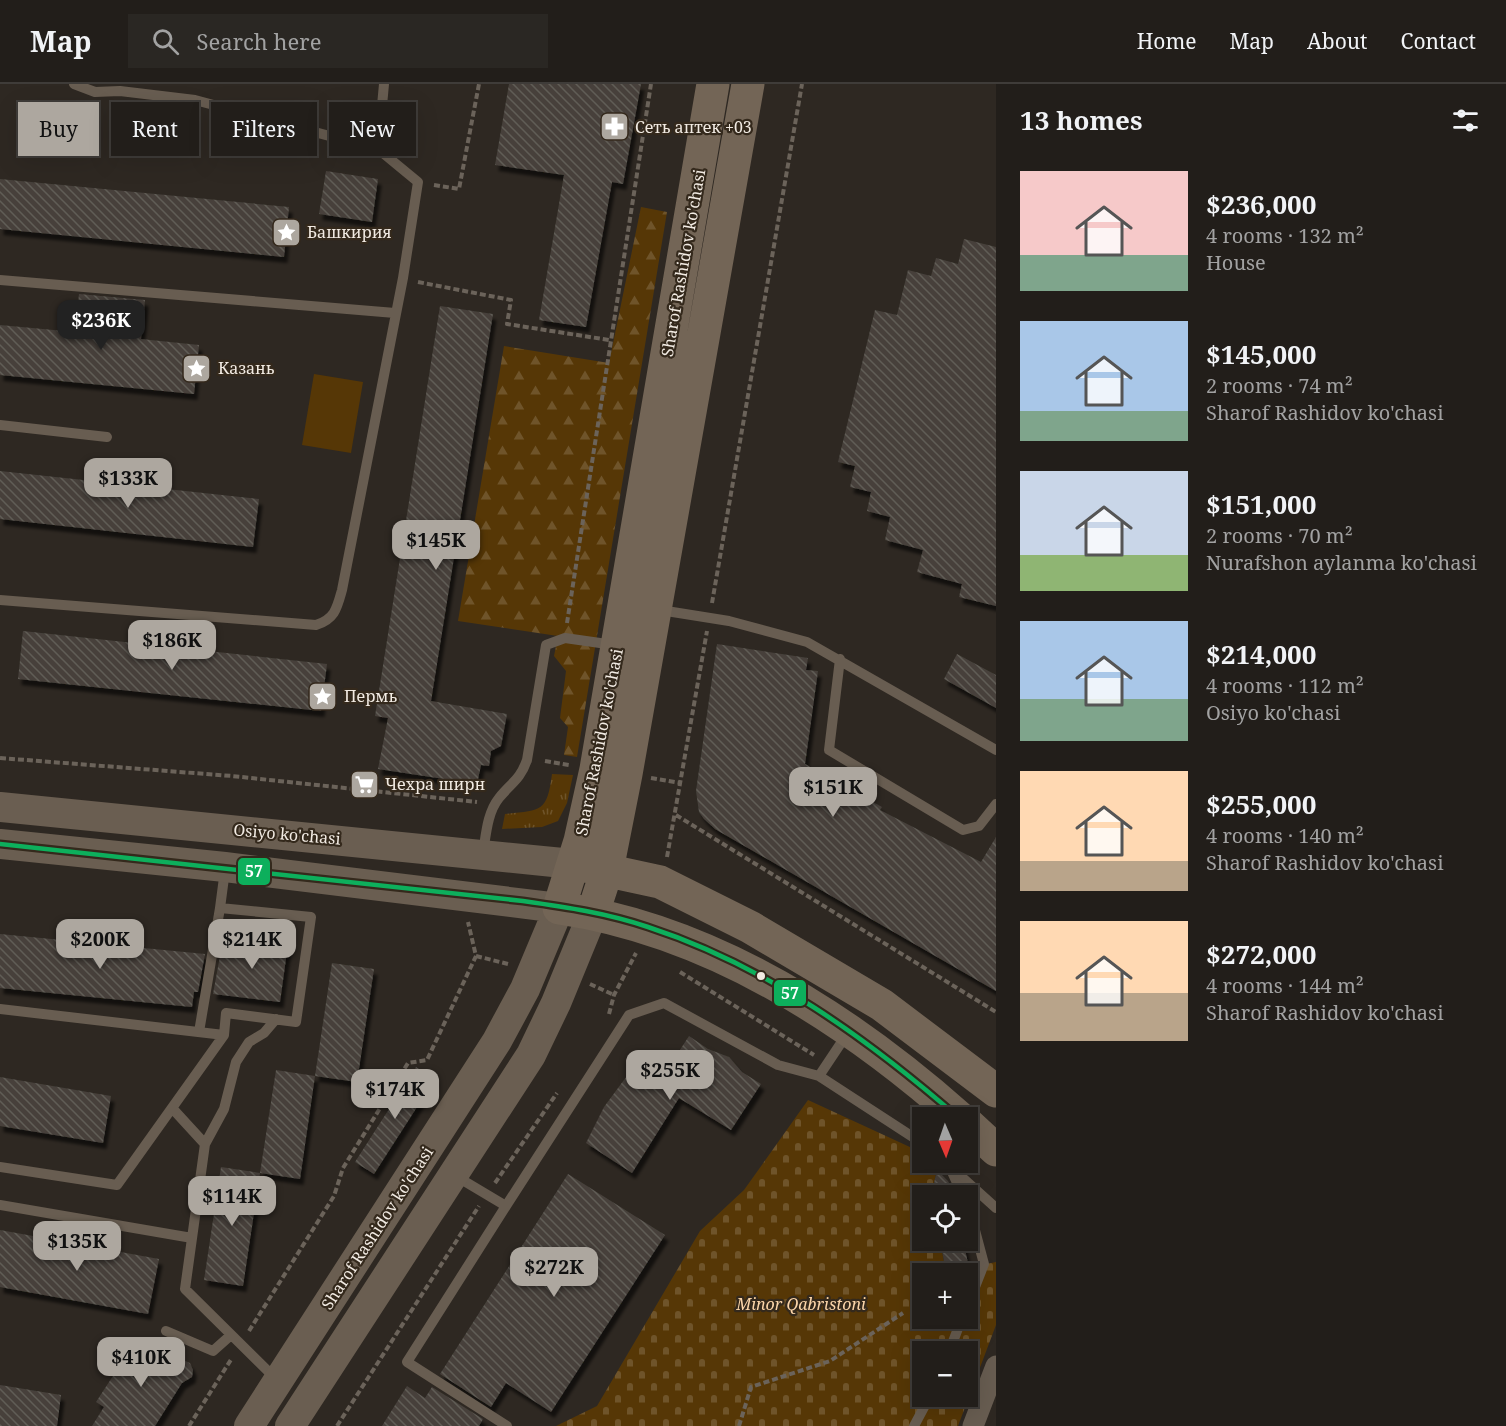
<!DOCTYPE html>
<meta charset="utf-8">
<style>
body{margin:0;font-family:"Noto Serif",serif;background:#2a2723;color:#f1f3f6;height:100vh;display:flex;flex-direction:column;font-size:22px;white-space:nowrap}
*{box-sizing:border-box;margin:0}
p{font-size:20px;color:#a2a2a2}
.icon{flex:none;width:33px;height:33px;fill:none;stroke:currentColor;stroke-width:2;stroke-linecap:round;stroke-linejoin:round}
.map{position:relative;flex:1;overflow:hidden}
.drawer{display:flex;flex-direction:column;background:#221e1a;width:510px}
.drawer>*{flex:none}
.top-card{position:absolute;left:18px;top:18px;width:570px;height:54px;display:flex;gap:12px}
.needle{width:39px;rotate:178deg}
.controls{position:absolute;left:912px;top:1023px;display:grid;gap:12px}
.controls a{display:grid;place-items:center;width:66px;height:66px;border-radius:0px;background:#221e1a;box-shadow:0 6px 24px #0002,0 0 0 2px #3f3c39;font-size:30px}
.price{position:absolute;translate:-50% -51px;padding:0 14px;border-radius:12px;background:#ada79f;color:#111;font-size:20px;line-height:39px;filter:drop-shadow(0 2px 3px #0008)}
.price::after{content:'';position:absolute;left:50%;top:36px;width:18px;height:14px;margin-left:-9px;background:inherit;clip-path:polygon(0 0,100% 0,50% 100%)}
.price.current{background:#222;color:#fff}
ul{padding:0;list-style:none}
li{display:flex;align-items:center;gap:18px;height:150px;padding:0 24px}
li span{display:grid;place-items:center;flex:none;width:168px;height:120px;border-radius:0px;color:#555}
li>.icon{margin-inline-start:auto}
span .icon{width:72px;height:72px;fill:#fffc;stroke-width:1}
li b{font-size:26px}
h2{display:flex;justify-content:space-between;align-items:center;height:72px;padding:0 24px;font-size:26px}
.pill{padding:0 21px;border-radius:0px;background:#221e1a;box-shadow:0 6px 24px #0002,0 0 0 2px #3f3c39;font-size:21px;line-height:54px}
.pill.current{background:#ada79f;color:#111}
header{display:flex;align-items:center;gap:36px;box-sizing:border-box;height:84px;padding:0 30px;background:#221e1a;border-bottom:2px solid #3f3c39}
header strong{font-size:28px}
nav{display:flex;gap:33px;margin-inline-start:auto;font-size:21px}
.search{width:420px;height:54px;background:#2a2723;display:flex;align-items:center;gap:15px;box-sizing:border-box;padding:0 21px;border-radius:0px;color:#a2a2a2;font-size:22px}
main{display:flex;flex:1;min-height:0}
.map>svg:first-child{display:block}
</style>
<header>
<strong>Map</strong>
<div class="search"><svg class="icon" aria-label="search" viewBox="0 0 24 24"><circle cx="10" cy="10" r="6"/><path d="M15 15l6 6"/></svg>Search here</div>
<nav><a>Home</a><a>Map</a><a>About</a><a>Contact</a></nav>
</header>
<main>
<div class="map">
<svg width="996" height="1342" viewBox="0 0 996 1342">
<defs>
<pattern id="grass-tufts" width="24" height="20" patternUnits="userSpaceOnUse" patternTransform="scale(1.5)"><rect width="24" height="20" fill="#563706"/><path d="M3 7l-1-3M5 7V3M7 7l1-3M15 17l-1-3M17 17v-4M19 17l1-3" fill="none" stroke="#6f542a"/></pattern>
<pattern id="forest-firs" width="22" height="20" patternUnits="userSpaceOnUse" patternTransform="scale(1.5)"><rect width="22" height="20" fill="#563706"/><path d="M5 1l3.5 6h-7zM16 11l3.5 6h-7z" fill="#6f542a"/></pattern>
<pattern id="cemetery-stones" width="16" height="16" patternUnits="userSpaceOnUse" patternTransform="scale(1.5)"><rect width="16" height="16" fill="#563706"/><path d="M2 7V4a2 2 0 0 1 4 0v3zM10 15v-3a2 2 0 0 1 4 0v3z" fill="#6f542a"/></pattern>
<pattern id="building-back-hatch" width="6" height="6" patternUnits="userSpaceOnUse" patternTransform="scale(1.5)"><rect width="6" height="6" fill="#46413b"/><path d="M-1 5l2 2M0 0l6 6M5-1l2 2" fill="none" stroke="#615d57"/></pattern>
<filter id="shadow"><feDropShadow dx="3.5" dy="6" stdDeviation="1.5" flood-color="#0009"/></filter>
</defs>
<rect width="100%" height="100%" fill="#2e2822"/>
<path fill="url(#grass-tufts)" d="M552 690 573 691 567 719 558 737 542 743 502 745 505 730C541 726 547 729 552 690Z"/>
<path fill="url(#forest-firs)" d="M641 123 667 128 577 673 564 671 568 643 560 634 566 587 554 572 558 552 458 537 504 262 609 279Z"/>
<path fill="url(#cemetery-stones)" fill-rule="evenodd" d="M808 1016 912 1064 922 1073V1078L928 1079 937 1086 931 1111 922 1112V1156L940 1157 946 1188 996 1178V1241L958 1342H556L597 1322 700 1147 744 1106ZM922 1190H968V1234H922ZM922 1268H968V1312H922Z"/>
<path fill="#563706" d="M314 290 363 298 351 369 302 361Z"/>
<path fill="url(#building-back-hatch)" filter="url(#shadow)" d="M509 0H641L623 100 612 98 586 243 539 236 564 91 495 81Z
M326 87 378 95 372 138 319 130Z
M0 95 289 123 284 173 0 145Z
M964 155 996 163V522L959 513 962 500 917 488 923 466 885 456 890 433 867 427 871 408 850 403 855 382 838 378 875 226 897 231 908 186 931 192 936 174 958 180Z
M79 210 145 216 141 255 199 261 194 310 0 291V241L75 248Z
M440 222 493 230 431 617 507 630 501 662 491 667 489 682 481 681 477 700 378 685 388 634 375 632Z
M0 387 259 415 253 463 0 435Z
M23 547 327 580 321 627 18 595Z
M717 560 808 574 806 586 818 587 805 680 882 723 880 726 981 778 996 753V907L715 745 704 735 699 728 696 707Z
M957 570 996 591V624L944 595Z
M0 850 205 870 198 908H194L192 923 0 904Z
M233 853 288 860 280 918 213 910 220 872 230 873Z
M332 879 374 885 357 998 315 992Z
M689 952 708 965 729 973 742 988 761 1000 731 1046 679 1014 632 1089 586 1059 604 1023 632 985 649 997 652 993 656 995 666 979 670 981Z
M416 983 435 995 374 1090 355 1078Z
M276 986 315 992 300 1095 260 1089Z
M0 993 111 1012 103 1059 0 1042Z
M221 1083 260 1089 243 1202 204 1196Z
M937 1086 948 1097 955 1112H931Z
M568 1090 665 1151 551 1328 506 1299 491 1323 440 1290Z
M0 1146 159 1175 148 1230 0 1203Z
M940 1156H963L969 1184 946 1188Z
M137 1255 172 1278 183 1276 190 1279 193 1286 192 1293 182 1299 155 1342H92L104 1323 96 1318Z
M0 1301 61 1311 57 1342H0Z
M407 1302 425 1314 432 1303 483 1335 479 1342H382Z"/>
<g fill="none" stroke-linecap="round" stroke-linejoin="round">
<path stroke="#6b635a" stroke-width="4" stroke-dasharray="6 3" stroke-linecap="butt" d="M434 101 459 105 479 0
M418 198 511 216 507 240 609 256
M712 519 802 0
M567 539 651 0
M0 674 232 692 477 718
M545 677 569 681
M651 694 680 699
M676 731 996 928
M667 773 707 547
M476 872 508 880
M680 888 814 971
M590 900 614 911
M609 930 614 911 636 869
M495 1099 557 1009
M249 1247 334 1112 343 1084 408 979 427 976 476 872 468 838
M189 1342 232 1274
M337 1342 479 1122
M739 1342 751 1303 830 1277 903 1229"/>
<path stroke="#685d51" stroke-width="10" d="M74 0 95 8 120 7 195 16 378 65
M0 196 395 229
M0 341 107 353
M0 516 316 541C335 535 337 524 342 506L403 194 418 98 378 65 384 0
M660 526 729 537 807 558 996 666
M840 575 829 666 963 746 979 742 996 720
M483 769C486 751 487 729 499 714 511 699 520 696 527 676L546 561 565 554 614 561
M0 925 224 951
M199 948 220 824
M847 950 819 992 922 1059
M172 1024 205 1060 185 1205 276 1295
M205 1060 224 1025 236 978 249 958 264 949 276 935
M945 1078 996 1124
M0 1083 117 1101 224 951 226 929 296 938 311 833 220 824 225 786
M952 1088 963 1112
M454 1091 506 1122 407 1278 507 1342
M968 1120 984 1180 968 1221
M0 1121 192 1154
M506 1122 629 931 664 919 778 981 819 992
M166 1247 213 1267 231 1251
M949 1268 962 1234
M914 1342 930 1312"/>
<path stroke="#685d51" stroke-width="21" d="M973 1342 996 1282"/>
<path stroke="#6a5e51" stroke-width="30" d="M0 723 573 780
M0 760 225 783 559 824 525 905 497 957 249 1342
M290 1342 531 971 556 919 593 829"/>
<path stroke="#736556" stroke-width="33" d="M713 0 596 685 580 757 559 824C710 846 847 934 960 1034
M586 782 660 798 750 843 882 921 996 1007
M593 829 607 786 626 690 748 0
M968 1040 996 1066"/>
<defs>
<path id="bus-1" d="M0 760 523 817C565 823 607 829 648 843 765 881 867 954 959 1034"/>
</defs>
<use href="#bus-1" stroke="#34291c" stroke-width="9"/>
<use href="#bus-1" stroke="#0daf5c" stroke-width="4.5"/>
</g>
<defs>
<symbol id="pharmacy-square" viewBox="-11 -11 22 22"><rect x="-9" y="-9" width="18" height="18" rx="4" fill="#ada79f" stroke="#34291c"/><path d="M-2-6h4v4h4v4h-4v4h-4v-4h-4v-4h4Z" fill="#fff"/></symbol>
<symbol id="sight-square" viewBox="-11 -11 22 22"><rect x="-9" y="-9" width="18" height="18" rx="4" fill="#ada79f" stroke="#34291c"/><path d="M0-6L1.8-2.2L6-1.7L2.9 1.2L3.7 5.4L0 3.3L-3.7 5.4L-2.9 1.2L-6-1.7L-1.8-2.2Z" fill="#fff"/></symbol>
<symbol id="supermarket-square" viewBox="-11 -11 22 22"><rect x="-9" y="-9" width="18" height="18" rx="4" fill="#ada79f" stroke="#34291c"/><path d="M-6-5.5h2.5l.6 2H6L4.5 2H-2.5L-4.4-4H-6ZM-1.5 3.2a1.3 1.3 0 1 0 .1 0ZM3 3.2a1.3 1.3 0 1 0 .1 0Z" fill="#fff"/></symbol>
</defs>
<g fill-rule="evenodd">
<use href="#pharmacy-square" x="598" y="26" width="33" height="33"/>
<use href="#sight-square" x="270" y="132" width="33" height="33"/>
<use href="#sight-square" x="180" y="268" width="33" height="33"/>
<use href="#sight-square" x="306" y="596" width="33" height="33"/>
<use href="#supermarket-square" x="348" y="684" width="33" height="33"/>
</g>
<circle fill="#f2ebe3" stroke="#34291c" stroke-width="2" cx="761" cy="892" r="5"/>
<g text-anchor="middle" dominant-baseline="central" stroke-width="4.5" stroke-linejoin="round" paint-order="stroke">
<g font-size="16" fill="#f2ebe3" stroke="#34291c" text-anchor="start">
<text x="635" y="43">Сеть аптек +03</text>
<text x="307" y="148">Башкирия</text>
<text x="218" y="284">Казань</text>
<text x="344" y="612">Пермь</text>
<text x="385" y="700">Чехра ширн</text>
</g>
<g font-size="16" fill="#f2ebe3" stroke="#34291c">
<text transform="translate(683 179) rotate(-80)">Sharof Rashidov ko'chasi</text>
<text transform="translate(599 658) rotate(-79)">Sharof Rashidov ko'chasi</text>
<text transform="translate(287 750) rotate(5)">Osiyo ko'chasi</text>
<text transform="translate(377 1144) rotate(-57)">Sharof Rashidov ko'chasi</text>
</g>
<g font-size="16" font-style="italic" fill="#fbd5a9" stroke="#34291c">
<text x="801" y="1220">Minor Qabristoni</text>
</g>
</g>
<g stroke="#34291c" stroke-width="2">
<rect x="237" y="773" width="34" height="29" rx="6" fill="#0daf5c"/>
<rect x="773" y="895" width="34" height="28" rx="6" fill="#0daf5c"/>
</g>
<g font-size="16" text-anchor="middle" font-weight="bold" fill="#fff">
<text x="254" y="793">57</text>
<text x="790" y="915">57</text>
</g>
</svg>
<div class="controls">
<a><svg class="needle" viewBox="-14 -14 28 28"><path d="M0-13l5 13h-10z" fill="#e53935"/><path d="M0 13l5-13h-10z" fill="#a2a2a2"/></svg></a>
<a><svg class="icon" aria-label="locate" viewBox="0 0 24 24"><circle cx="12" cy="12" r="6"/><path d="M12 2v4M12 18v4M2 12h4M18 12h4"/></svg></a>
<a>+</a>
<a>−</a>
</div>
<b class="price current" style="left:101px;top:267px">$236K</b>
<b class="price" style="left:128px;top:425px">$133K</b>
<b class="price" style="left:436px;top:487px">$145K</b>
<b class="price" style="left:172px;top:587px">$186K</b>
<b class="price" style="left:833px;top:734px">$151K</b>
<b class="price" style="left:100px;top:886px">$200K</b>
<b class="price" style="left:252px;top:886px">$214K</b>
<b class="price" style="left:670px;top:1017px">$255K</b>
<b class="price" style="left:395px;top:1036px">$174K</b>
<b class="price" style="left:232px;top:1143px">$114K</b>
<b class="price" style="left:77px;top:1188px">$135K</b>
<b class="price" style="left:554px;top:1214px">$272K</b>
<b class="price" style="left:141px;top:1304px">$410K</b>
<div class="top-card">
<a class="pill current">Buy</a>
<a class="pill">Rent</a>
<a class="pill">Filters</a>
<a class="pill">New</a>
</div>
</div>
<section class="drawer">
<h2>13 homes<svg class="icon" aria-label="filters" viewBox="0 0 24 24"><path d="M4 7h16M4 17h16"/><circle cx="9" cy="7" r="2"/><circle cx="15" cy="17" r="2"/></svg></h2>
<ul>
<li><span style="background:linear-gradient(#f6c9c9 70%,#7fa58c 0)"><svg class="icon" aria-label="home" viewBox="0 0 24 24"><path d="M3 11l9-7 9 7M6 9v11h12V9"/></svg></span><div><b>$236,000</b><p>4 rooms · 132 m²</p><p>House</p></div></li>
<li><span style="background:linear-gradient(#a9c7e8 75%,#7fa58c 0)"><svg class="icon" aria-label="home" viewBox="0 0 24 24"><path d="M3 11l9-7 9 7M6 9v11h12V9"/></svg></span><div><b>$145,000</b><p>2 rooms · 74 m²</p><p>Sharof Rashidov ko'chasi</p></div></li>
<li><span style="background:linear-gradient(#c9d6e8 70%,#8fb573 0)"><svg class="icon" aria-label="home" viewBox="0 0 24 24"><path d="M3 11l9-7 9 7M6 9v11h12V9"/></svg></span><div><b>$151,000</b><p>2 rooms · 70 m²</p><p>Nurafshon aylanma ko'chasi</p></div></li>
<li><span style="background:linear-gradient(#a9c7e8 65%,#7fa58c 0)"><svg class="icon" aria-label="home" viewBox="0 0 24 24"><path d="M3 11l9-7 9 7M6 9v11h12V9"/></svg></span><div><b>$214,000</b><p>4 rooms · 112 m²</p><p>Osiyo ko'chasi</p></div></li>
<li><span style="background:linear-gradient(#ffd9b3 75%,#b9a48a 0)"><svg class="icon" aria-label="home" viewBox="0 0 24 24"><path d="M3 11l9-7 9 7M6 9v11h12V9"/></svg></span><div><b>$255,000</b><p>4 rooms · 140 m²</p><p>Sharof Rashidov ko'chasi</p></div></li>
<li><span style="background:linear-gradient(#ffd9b3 60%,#b9a48a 0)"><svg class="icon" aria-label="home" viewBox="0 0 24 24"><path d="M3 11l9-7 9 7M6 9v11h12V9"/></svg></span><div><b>$272,000</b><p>4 rooms · 144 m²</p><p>Sharof Rashidov ko'chasi</p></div></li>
</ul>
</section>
</main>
